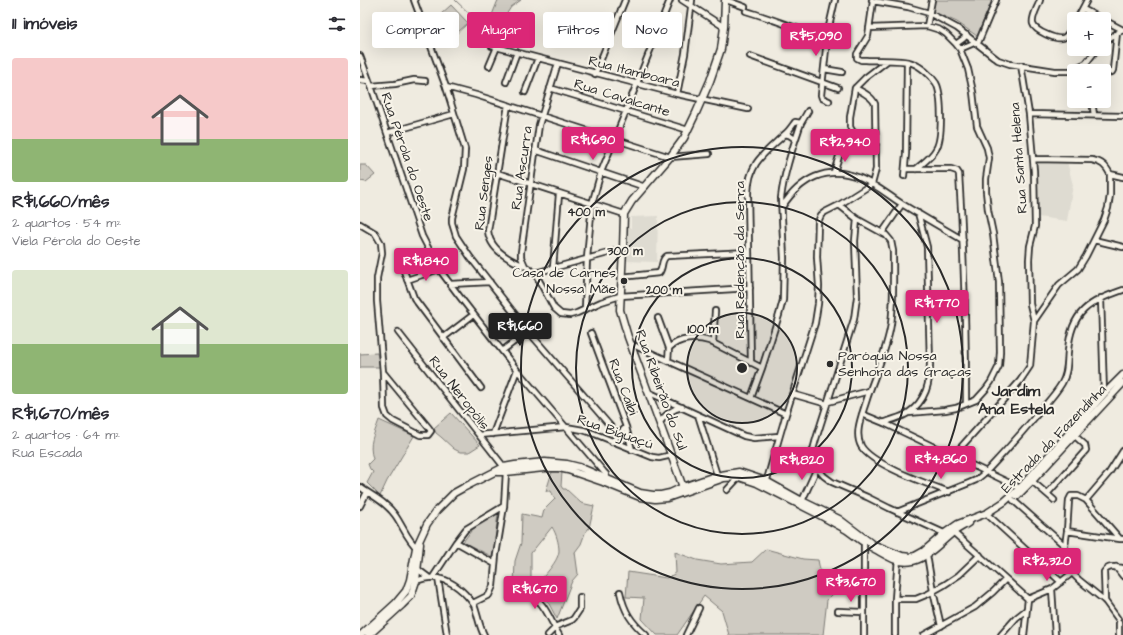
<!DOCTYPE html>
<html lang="pt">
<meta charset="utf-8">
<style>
body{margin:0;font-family:"Architects Daughter",sans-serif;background:#f2f2f3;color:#2b2b33;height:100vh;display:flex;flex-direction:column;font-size:15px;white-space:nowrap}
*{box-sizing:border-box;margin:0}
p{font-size:13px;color:#7c7c81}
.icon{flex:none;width:22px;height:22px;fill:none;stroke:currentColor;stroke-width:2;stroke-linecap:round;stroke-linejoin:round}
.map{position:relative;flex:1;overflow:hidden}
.side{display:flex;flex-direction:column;background:#fff;width:360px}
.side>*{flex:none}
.banner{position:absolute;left:12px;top:12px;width:380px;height:36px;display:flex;gap:8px}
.buttons{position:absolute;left:707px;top:12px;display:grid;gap:8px}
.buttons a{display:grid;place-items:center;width:44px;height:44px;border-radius:4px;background:#fff;box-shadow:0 4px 16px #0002;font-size:20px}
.price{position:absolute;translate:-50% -34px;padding:0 9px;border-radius:4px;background:#db2777;color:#fff;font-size:13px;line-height:26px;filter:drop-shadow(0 1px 2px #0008)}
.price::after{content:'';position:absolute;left:50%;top:24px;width:12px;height:9px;margin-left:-6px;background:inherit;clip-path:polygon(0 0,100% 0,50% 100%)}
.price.on{background:#222;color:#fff}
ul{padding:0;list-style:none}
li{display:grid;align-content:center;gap:8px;height:212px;padding:0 12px}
li span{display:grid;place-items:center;height:124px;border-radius:4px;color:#555}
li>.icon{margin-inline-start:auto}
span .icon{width:72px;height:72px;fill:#fffc;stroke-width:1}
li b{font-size:17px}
h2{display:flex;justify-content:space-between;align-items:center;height:48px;padding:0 12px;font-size:17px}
.pill{padding:0 14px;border-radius:4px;background:#fff;box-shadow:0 4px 16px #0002;font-size:14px;line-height:36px}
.pill.on{background:#db2777;color:#fff}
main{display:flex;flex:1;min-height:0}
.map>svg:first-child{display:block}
</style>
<main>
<section class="side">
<h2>11 imóveis<svg class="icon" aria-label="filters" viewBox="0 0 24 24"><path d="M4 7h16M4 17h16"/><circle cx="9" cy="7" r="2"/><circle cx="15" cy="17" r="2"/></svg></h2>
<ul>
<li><span style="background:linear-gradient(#f6c9c9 65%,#8fb573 0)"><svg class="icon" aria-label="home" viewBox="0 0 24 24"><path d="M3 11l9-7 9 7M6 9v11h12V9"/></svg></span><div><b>R$1,660/mês</b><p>2 quartos · 54 m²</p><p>Viela Pérola do Oeste</p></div></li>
<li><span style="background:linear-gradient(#dfe7d0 60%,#8fb573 0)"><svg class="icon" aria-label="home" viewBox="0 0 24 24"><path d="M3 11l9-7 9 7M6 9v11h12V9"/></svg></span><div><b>R$1,670/mês</b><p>2 quartos · 64 m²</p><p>Rua Escada</p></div></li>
</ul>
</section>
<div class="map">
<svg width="763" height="635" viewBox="0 0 763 635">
<rect width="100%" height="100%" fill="#efebe0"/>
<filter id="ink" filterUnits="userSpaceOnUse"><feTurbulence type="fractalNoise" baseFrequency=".025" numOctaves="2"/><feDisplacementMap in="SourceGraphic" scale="8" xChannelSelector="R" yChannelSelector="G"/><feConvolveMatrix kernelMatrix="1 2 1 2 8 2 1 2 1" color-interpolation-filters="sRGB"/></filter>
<g filter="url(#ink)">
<path fill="#dedbd1" d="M678 161 707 162 713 185 707 221 678 217 676 163Z
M298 216 297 262 264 261 266 228H271V217Z"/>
<path fill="#cfcbc2" stroke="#7d7b76" d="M138 0H161L151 7 144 18 132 15Z
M574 0H632L617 36 597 22 574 12 573 10Z
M91 5 108 23 97 33 80 15Z
M0 165H6L15 175 6 182 0 181Z
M17 353 20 367H1L0 368V354Z
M91 413 120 445 109 452H100L94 449 81 437 76 433 74 428Z
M19 420 54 436 27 481 20 496 7 483 13 472 10 469 8 464 13 459C8 443 14 435 19 420Z
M192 472H202L201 486 203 489H206L221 503 234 506 229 528 225 533 221 544 215 552 218 574 212 581 197 619 188 602 172 589C180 580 198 563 199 551 199 543 196 533 192 527L171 553V585H154L155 561 161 543 162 514 182 518 184 510 195 499 191 491H186Z
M138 513 133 557 103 542 111 531 119 524Z
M406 549 443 559 458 560 461 575 474 593 467 600 463 635H369L362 611 344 596 317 635H297L282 619 284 598 266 597 268 572 307 578 316 573 315 552 337 560 361 564 392 562Z"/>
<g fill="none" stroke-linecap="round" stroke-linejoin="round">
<path stroke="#74726e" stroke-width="1" d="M95 0 114 18"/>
<defs>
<path id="street" d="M54 0 86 87 105 149 104 169 92 218V223L96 236 110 257 168 331 258 435
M322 0 364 27
M366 0 385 7
M512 0 513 1 548 7 569 13 597 28 638 60 650 64 695 71H710L726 63 737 49
M680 0C678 7 671 17 673 24 675 31 696 40 703 38 708 36 711 29 714 24
M513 1 508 36 497 54V58L501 60H506C518 61 541 59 552 63 560 66 571 75 576 83 582 94 583 138 576 149 572 157 563 163 556 169
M723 9 742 19
M386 11C413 19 439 30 467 38
M717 19 727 0
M744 20 763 30
M567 26 572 0
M509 28 567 26 580 30 586 34 596 44 600 49 608 69 613 92 617 126 627 148 629 158 626 179V191L628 210 633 234 639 282 640 352 639 366 631 382 626 389 616 400 596 408 585 410 548 413
M744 42 757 33 763 30
M618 43 636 0
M596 44 603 39 607 35
M132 46 317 94 388 109
M600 49 616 42
M0 56 11 86 62 236 79 269 100 297 157 370 244 472 246 474 244 480
M390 56 478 88
M198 63 179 125 161 252V257L165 266 175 273 194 308 201 314 210 315 217 313 241 302 260 296 390 288
M726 63 728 71
M129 66 137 47
M464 69 482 72
M744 73 752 72 753 70 757 33
M235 74 265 0
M0 80 9 81
M146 82 157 52
M11 86 35 84 54 80 65 81
M86 87 116 95 310 157 349 154
M190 88 328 130
M495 88C502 92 512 96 515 104L516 169 512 184
M165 92 178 58
M317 94 325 54 332 0
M469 101 462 98 461 95 468 31 475 0
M732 101 734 115
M148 105 128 231C130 250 149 260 165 266
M669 114 763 116
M27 133 94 114
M425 134 429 135 435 139
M516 145 507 142 493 132 490 127V117L495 88 505 78 527 61
M175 150 285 187
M673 159 732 160C742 162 746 166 750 174L763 177
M546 169H591L597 171 599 174C604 251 606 327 606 404
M474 172 481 150
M137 173 264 214
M544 176 546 154 547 62
M479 205 497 219 526 235 531 241 533 251C533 275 534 300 531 324 527 351 514 376 506 402 502 415 494 433 501 446 512 465 568 484 589 492
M422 207C440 179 467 164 500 178 515 184 528 195 542 204 562 216 582 228 603 240
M497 219 495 241 497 297 494 319 456 439 453 450V461L457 468 464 476 472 482 507 497 529 508 586 534
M0 224 15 233 21 243 22 253 17 278V301L23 372 24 408 27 416 33 421 60 435H68L71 431 69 428 23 372
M522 233 542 204
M734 240 763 247
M193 268 199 194
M44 271 54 298 121 388
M175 273 263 249
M261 277 299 273C304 267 300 260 307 256L389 252
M47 280 79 269
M90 284 130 282
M741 298 744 394
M225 309 227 258 232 204 241 172 266 111 310 0
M298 318 309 348
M674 321 694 292 699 285 718 269 726 256 744 220 748 208 750 195V174
M38 332 144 467 146 472 144 506 136 555 133 586 129 595 113 603
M231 333 266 427 272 450
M83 338 113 315
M353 343 355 311
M271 344 426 414
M142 351 168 331
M308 360 309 348C319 338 336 337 349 341L402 368
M391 363 388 193C389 162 404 154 425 134 429 131 432 126 435 122L441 123 448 111
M288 392 384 436 394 438 419 436
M432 394 467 404
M391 398 402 368 419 315 423 300 424 258 421 198C424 172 433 147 441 123
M468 402 509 391
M502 414 524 423 660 488
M338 415 357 475
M300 422C306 414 312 409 322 407
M524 423C531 419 541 418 548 413 566 401 570 383 570 363L567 247 558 213
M133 434 157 370
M119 435 206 427 223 430 235 434 292 457 299 458 312 455
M252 442 266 427
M593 456 660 381 670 366 674 321 670 304 669 260 670 246 675 226 674 171 669 114 661 65
M672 481 694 500
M406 483 426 414 455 323 458 304 459 286 457 257 458 222 461 215 465 212 479 205 512 184
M0 487C12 496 26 502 35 515 43 526 47 540 58 549
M367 490 379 477
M687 494 726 450 725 445 714 435
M653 500 705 546
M726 500 749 473 763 451
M442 501 457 468
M0 506 7 492
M537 512 609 483 616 480 626 472C643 454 659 436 675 417 684 406 695 395 702 383 708 373 707 362 708 351 711 311 729 302 763 290
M627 513 629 516 701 582
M707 531 760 539
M593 532 646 579 668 599
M96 542 135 564
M567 555 573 591 581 626
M756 567 763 576
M57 568 60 571 68 577
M73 577 96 542 106 529 144 506
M78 578 87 635
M56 581C76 573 92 580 106 595 109 598 112 602 114 605 118 615 119 626 124 635
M479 584 504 586
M162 588C169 593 177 598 182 605 189 614 193 625 199 635
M692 589 695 635
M260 592C264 611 271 622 286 635
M535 599H556L568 594 584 585 599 575 620 555
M668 599 692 589 712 573
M745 601 744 572C748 565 756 567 763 568
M478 611 503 612
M758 619 745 601 719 580 712 573 710 569 705 554V546L707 531 709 500 711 496H718L726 500 760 539H763
M759 623V635
M188 635 197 626 212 620 214 618 220 609V597
M326 635 339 608
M504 635V543
M535 635V599L538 558
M564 635 615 607 633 592 646 579
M641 635 656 618 666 610
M664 635 668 599"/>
<path id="secondary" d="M137 472H146L184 468H199L208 470 243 482 280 497 295 499 307 498 364 478 379 477 397 483 458 514 487 530 502 541
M324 490 268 337 260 310 263 249 264 214 272 201 310 157 324 138 336 113 350 81 361 49 364 27 365 0
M657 496 672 481 763 383
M511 547C519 551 528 557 536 560 559 568 574 548 590 535 595 530 602 527 608 523
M1 635 36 603 46 591 50 580 56 548 67 524 77 510 94 493 103 488 144 467 155 465 185 462 207 464 219 467 280 493 293 495H301L310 493 323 487 355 476 379 472 406 481 442 501 479 519 512 544 542 556 550 557 555 556 564 551 585 533 598 524 627 513 644 502 660 488 744 394 763 375
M9 635 42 605 51 596 56 581 60 544"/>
</defs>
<use href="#street" stroke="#2b2b2b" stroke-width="8"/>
<use href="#secondary" stroke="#2b2b2b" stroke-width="9"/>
<use href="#street" stroke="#f7f3e8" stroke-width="4.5"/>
<use href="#secondary" stroke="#f7f3e8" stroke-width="6"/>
</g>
</g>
<circle cx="382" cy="368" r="55" fill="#2b2b2b" fill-opacity=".12"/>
<g fill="none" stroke="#2b2b2b" stroke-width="2">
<circle cx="382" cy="368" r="55"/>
<circle cx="382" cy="368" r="110"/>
<circle cx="382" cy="368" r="166"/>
<circle cx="382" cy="368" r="221"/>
</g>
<g fill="#2b2b2b" stroke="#f7f3e8" stroke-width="1.5">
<circle cx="264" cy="281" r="4"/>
<circle cx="470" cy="364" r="4"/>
</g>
<g text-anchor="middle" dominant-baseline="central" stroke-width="4" stroke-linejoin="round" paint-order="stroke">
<g font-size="14" fill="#2b2b2b" stroke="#f7f3e8">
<text transform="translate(274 72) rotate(14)">Rua Itamboara</text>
<text transform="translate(262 98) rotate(17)">Rua Cavalcante</text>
<text transform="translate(47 157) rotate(71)">Rua Pérola do Oeste</text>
<text transform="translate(659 158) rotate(-94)">Rua Santa Helena</text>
<text transform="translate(162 168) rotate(-82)">Rua Ascurra</text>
<text transform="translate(124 193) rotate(-83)">Rua Senges</text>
<text transform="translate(380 260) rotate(-90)">Rua Redenção da Serra</text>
<text transform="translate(263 387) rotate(69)">Rua Caibi</text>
<text transform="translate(301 390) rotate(70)">Rua Ribeirão do Sul</text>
<text transform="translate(99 393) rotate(52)">Rua Neropólis</text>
<text transform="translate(255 432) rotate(19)">Rua Biguaçú</text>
<text transform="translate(694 439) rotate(-46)">Estrada da Fazendinha</text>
</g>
<g font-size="14" fill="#2b2b2b" stroke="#f7f3e8" text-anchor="end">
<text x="256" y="273">Casa de Carnes<tspan x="256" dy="16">Nossa Mãe</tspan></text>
<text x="478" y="356" text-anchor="start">Paróquia Nossa<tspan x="478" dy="16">Senhora das Graças</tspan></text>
</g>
<g font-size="16" font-weight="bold" fill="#2b2b2b" stroke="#f7f3e8">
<text x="656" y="391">Jardim<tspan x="656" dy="18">Ana Estela</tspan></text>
</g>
</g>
<circle cx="382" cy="368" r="6" fill="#2b2b2b" stroke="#f7f3e8" stroke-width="2"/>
<g font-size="12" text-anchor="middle" font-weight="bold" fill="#2b2b2b" stroke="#f7f3e8" stroke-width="4" stroke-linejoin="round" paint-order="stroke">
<text x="226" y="216">400 m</text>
<text x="265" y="255">300 m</text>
<text x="304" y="294">200 m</text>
<text x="343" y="333">100 m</text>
</g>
</svg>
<div class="buttons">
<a>+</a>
<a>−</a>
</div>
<b class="price" style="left:456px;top:57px">R$5,090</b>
<b class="price" style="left:233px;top:161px">R$1,690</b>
<b class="price" style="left:485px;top:163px">R$2,940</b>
<b class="price" style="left:66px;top:282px">R$1,840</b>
<b class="price" style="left:577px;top:324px">R$1,770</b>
<b class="price on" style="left:160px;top:347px">R$1,660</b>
<b class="price" style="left:581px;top:480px">R$4,860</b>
<b class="price" style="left:442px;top:481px">R$1,820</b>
<b class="price" style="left:687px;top:582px">R$2,320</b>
<b class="price" style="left:491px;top:603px">R$3,670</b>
<b class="price" style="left:175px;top:610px">R$1,670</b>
<div class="banner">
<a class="pill">Comprar</a>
<a class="pill on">Alugar</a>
<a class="pill">Filtros</a>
<a class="pill">Novo</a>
</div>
</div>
</main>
